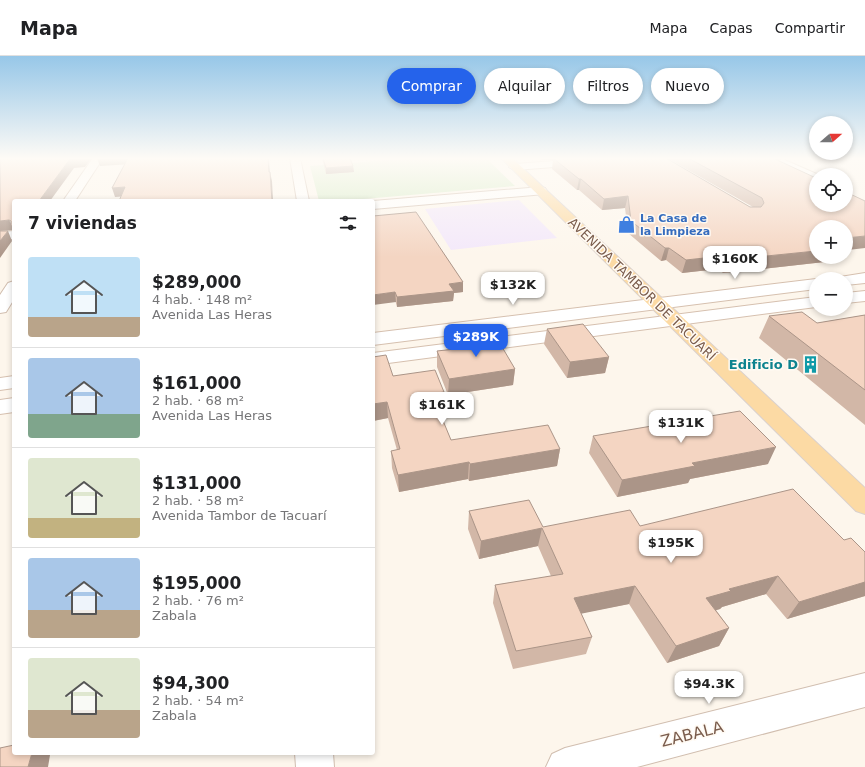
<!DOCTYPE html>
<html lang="es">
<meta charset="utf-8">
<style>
body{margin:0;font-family:"DejaVu Sans",sans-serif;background:#f6f6f6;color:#202124;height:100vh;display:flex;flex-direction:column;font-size:15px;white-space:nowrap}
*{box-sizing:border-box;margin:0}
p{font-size:13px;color:#757577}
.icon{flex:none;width:22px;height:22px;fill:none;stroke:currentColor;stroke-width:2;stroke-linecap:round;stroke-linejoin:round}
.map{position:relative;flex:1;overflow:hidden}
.side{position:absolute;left:12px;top:143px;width:363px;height:556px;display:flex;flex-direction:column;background:#fff;border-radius:4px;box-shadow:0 2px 6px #0003}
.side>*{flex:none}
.banner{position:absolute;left:387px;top:12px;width:380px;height:36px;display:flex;gap:8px}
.needle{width:26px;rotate:70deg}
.tools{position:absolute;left:809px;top:60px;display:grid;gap:8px}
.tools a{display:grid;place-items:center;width:44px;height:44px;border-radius:50%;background:#fff;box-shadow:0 2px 6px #0003;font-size:20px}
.price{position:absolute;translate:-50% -34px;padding:0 9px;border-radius:8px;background:#fff;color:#222;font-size:13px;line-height:26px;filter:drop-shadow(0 1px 2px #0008)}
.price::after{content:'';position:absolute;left:50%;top:24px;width:12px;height:9px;margin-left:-6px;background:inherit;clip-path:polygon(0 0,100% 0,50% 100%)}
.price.selected{background:#2563eb;color:#fff}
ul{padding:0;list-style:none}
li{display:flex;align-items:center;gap:12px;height:100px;padding:0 16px}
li+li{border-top:1px solid #e0e0e0}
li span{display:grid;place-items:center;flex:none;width:112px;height:80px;border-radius:4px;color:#555}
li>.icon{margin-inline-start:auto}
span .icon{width:48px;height:48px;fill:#fffc;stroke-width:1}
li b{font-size:17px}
h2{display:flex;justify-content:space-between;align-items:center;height:48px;padding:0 16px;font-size:17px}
.pill{padding:0 14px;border-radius:18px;background:#fff;box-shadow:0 2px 6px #0003;font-size:14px;line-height:36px}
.pill.selected{background:#2563eb;color:#fff}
header{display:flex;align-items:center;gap:24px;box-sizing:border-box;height:56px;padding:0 20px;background:#fff;border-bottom:1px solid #e0e0e0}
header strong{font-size:19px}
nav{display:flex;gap:22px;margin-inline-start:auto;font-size:14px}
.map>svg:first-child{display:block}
</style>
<header>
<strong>Mapa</strong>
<nav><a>Mapa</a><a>Capas</a><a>Compartir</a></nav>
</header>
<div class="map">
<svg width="865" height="711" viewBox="0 0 865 711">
<rect width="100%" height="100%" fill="#fdf6ec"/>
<path fill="#f3e8fa" d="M519 144 557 182 451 194 425 153Z"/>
<path fill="#d7ecc8" d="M418 102H486L515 130 340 145H319L310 110Z"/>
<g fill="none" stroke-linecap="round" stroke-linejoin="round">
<defs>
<path id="street" d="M93 102H103L75 145H63Z
M290 102H300L309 145H297Z
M593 102H636L631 105 515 114 509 111 515 108Z
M767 102H780L819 119H816V126L812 124 768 104Z
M541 131 545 132 547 135 545 138 373 153V145Z
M14 175V183L0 184V176Z
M14 225V243L6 256 0 257V239L8 227Z
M865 617V651L637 711H546L552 698 565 692Z
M295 697H333L334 711H296Z"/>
<path id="secondary" d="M865 217V227L846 229V223H839L840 221Z
M816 223V233L373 289V277Z
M865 235V245L846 247V237Z
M816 241V251L373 309V297Z
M14 320V332L0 334V322Z
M14 342V356L0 358V344Z"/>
<path id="primary" d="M501 102H512L865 432V458L856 455Z"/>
</defs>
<use href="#street" stroke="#d1beaf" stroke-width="2"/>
<use href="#secondary" stroke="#d6c0af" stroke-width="2"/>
<use href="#primary" stroke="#dad1cd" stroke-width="2"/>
<use href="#street" fill="#fff" fill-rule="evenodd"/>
<use href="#secondary" fill="#fff" fill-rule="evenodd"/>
<use href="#primary" fill="#fcdaa4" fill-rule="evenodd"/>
</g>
<path fill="#d2b7a7" d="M322 102H350L353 110 354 116 326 118Z
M539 102H666L750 151H753L667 102H778L780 106 848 194 816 201H844L842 204 736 216 723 217 718 213 682 217 666 204 661 205 628 177 625 152 602 154 579 134H577L552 113 553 104H542Z
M373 160 463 236 454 237 453 245 397 251Z
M865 259V369L759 282 769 260 817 267Z
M547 273 609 301 605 317 567 322 544 288Z
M460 284 515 313 513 329 448 339 437 311V295L460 292Z
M373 301 393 320 444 336 443 352 438 353 451 384 560 393 557 410 469 425 468 423 399 436 392 412 391 395 397 394 388 362 373 365Z
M593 380 768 408 690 423 688 427 617 441 589 397Z
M469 455 543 471 640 470 844 484 865 496V540L787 563 766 538 722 551 720 553 716 554 729 572 719 590 667 607 629 548 581 557 592 581 586 598 513 613 493 547 495 529 551 520 538 490 479 503 468 473Z"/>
<path fill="#ab9588" d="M83 102H92L85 111 74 112 50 145H39L70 103Z
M97 102H130L132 108 100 110Z
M268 102H269L270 125 269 116Z
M543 102H578H553V104H542Z
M353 110 354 116 326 118V112Z
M270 116 272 125 273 145H272Z
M579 123H581L579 134H577Z
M125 131 128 140 115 141 112 132Z
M628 140 625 152 602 154 604 143Z
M9 164 12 169 14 166V177L12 174 0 175V165Z
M8 175 12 185 0 202V185Z
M865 180V192L848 194 846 197V182Z
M665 192H669L666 204 661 205Z
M816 195V201H844L842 204 736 216 740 203Z
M722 200 718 213 682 217 686 204Z
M463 226V236L454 237 453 245 397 251V241L449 228Z
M395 236 396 246 373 249V239Z
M609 301 605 317 567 322 570 306Z
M515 313 513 329 448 339 449 323Z
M444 336 443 352 432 354V338Z
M387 346 388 362 373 365V348Z
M776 391 768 408 690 423 688 427 617 441 622 424 692 407Z
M560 393 557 410 469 425 470 408Z
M469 406 468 423 399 436 398 419Z
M542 472 538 490 479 503 481 485Z
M778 520 766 538 722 551 720 553 697 560 706 542 729 533Z
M865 526V540L787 563 799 546Z
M635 530 629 548 570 560 574 542Z
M729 572 719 590 667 607 676 590Z
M32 697H49L50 699 48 711H28Z"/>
<path fill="#f4d5c2" stroke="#ab9588" d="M0 102H83H82L70 103 39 145H14V166L11 171V165L9 164 0 165Z
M128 102H268L269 116H270L272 145H119L125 131 112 132Z
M323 102H350L353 110 326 112Z
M553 102H666L750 151H761L764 147 762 142 688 102H778L781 103H775L816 122V149H846V136L865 145V180L846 182V171H816V195L727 204 722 200 686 204 669 192H665L631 165 628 140 604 143 581 123H579Z
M416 156 463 226 449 228 454 235 397 241 395 236 373 239V160Z
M0 175H8L0 185Z
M802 256 817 267 865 259V334L769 260Z
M583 268 609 301 570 306 547 273Z
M495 279 515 313 449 323 437 295 464 292 460 284Z
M386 299 393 320 435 314 444 336 432 338 451 384 548 369 560 393 470 408 469 406 398 419 391 395 400 393 387 346 373 348V301Z
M740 355 776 391 692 407 695 410 622 424 593 380Z
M793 433 844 484 851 482 865 496V526L799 546 778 520 729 533 731 535 706 542 729 572 676 590 635 530 574 542 592 581 516 595 495 529 563 518 542 472 481 485 469 455 529 444 543 471 630 454 640 470Z
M14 689V697H32L28 711H0V692Z"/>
<linearGradient id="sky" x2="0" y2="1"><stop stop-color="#97c7e8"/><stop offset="0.51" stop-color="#fefbf6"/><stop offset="1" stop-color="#fefbf6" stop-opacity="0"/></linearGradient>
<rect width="865" height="201" fill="url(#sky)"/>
<defs>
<symbol id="shop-bare" viewBox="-9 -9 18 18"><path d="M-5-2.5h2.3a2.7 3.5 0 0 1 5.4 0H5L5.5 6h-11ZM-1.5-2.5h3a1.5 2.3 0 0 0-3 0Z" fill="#3f7fe0" stroke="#fffaf3" stroke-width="2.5" paint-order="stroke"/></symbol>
<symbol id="building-bare" viewBox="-9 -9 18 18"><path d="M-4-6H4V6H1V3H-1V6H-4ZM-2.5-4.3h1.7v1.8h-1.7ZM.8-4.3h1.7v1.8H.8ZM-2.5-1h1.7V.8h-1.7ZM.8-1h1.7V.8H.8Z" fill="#0f9aa8" stroke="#fffaf3" stroke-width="2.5" paint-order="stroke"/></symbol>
</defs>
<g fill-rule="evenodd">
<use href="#shop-bare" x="614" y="156" width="25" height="25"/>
<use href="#building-bare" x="798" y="296" width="25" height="25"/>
</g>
<g text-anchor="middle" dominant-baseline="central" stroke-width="3" stroke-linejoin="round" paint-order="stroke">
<g font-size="11" font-weight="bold" fill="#366cbe" stroke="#fffaf3" text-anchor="start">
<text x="640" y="162">La Casa de<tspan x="640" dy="13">la Limpieza</tspan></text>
</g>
<g font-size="13" fill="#7a5c4c" stroke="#fffaf3">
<text transform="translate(642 233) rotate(44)">AVENIDA TAMBOR DE TACUARÍ</text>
</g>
<g font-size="13" font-weight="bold" fill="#0d838f" stroke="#fffaf3" text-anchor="end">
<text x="798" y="308">Edificio D</text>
</g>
<g font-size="16" fill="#7a5c4c" stroke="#fffaf3">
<text transform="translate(692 678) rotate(-14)">ZABALA</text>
</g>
</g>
</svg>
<div class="tools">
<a><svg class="needle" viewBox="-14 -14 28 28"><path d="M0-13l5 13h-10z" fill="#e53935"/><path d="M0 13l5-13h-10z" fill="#757577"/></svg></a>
<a><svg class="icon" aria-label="locate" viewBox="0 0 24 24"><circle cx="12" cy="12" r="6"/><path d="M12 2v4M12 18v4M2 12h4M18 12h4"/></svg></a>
<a>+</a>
<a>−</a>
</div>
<b class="price" style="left:735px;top:224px">$160K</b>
<b class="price" style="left:513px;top:250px">$132K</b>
<b class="price selected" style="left:476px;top:302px">$289K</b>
<b class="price" style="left:442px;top:370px">$161K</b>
<b class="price" style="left:681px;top:388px">$131K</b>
<b class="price" style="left:671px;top:508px">$195K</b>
<b class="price" style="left:709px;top:649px">$94.3K</b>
<div class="banner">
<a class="pill selected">Comprar</a>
<a class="pill">Alquilar</a>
<a class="pill">Filtros</a>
<a class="pill">Nuevo</a>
</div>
<section class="side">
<h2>7 viviendas<svg class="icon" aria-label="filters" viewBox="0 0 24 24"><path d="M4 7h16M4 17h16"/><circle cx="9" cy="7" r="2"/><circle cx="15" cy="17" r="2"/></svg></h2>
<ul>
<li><span style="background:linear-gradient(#bfe0f5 75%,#b9a48a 0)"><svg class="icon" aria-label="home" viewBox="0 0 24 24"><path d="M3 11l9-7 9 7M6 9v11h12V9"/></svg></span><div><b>$289,000</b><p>4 hab. · 148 m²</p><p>Avenida Las Heras</p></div></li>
<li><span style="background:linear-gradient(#a9c7e8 70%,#7fa58c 0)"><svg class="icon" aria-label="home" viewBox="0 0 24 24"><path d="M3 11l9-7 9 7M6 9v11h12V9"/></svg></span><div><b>$161,000</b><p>2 hab. · 68 m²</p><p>Avenida Las Heras</p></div></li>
<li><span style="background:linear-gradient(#dfe7d0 75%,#c2b280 0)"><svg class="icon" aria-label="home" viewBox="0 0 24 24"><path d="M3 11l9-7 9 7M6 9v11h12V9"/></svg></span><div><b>$131,000</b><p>2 hab. · 58 m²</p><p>Avenida Tambor de Tacuarí</p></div></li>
<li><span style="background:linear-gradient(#a9c7e8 65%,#b9a48a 0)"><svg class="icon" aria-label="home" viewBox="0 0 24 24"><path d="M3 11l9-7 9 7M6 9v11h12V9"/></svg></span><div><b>$195,000</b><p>2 hab. · 76 m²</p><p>Zabala</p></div></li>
<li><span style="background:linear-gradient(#dfe7d0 65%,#b9a48a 0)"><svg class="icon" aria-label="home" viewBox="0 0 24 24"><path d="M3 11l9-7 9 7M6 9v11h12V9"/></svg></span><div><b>$94,300</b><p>2 hab. · 54 m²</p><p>Zabala</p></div></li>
</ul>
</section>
</div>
